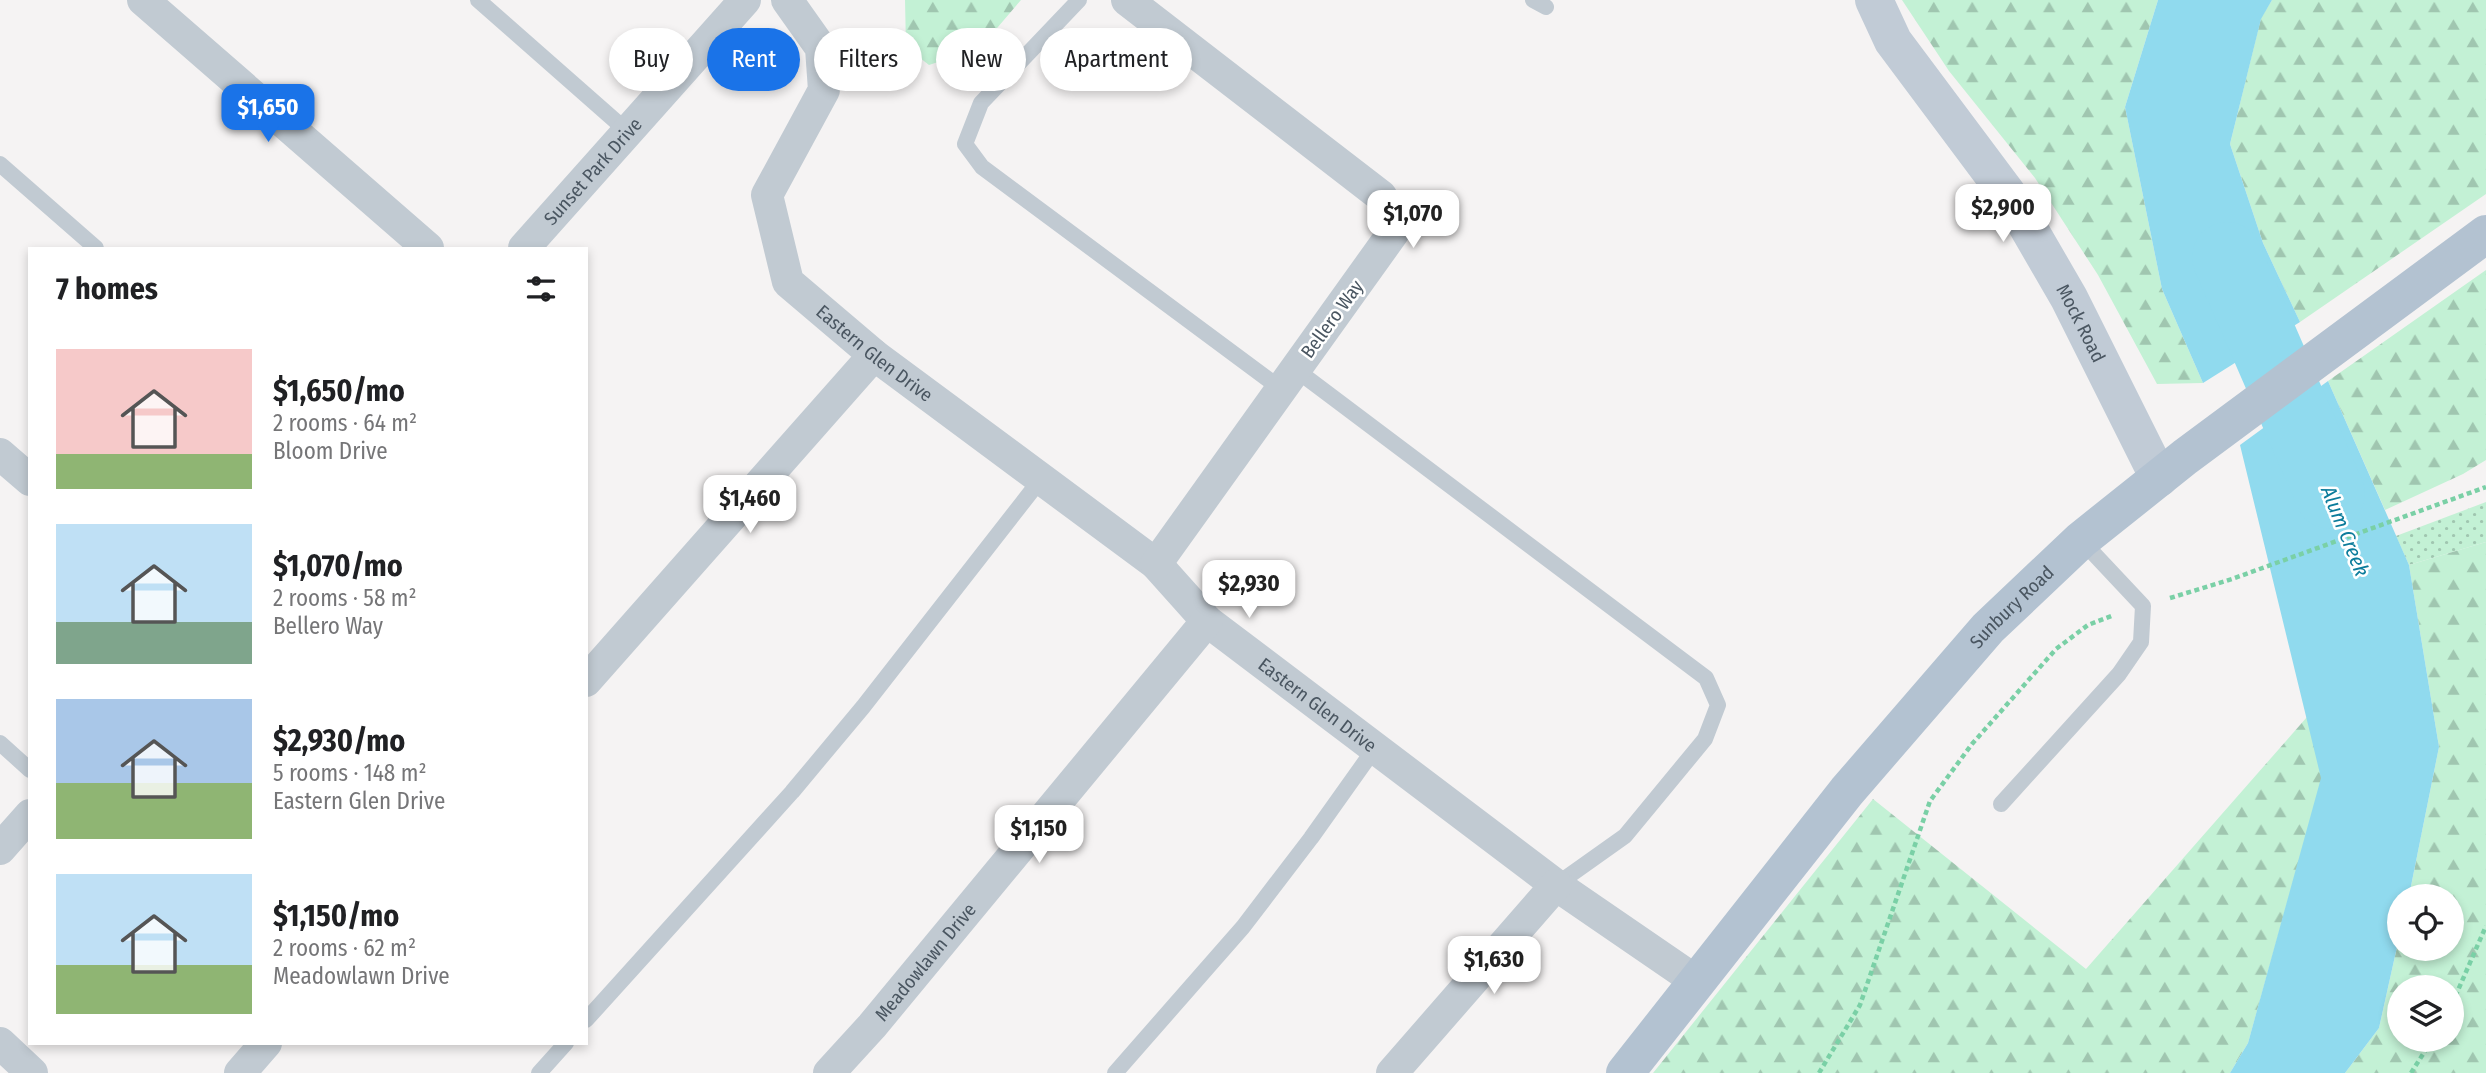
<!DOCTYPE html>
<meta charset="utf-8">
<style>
body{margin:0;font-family:"Fira Sans Condensed",sans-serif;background:#f2f2f2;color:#202124;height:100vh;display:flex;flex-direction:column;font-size:26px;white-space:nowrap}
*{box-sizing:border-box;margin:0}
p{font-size:23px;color:#757577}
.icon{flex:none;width:38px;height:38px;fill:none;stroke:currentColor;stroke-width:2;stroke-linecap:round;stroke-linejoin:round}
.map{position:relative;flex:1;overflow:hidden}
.details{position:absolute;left:28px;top:247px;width:560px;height:798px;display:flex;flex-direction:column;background:#fff;border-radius:0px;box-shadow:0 4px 10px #0003}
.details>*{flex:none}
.top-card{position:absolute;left:609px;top:28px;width:665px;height:63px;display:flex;gap:14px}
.controls{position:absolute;left:2387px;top:884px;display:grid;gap:14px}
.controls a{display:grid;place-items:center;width:77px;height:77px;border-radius:50%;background:#fff;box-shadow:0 4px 10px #0003;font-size:35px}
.price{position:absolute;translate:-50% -60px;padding:0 16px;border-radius:14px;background:#fff;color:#222;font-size:23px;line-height:46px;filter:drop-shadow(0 2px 4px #0008)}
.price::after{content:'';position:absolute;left:50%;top:42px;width:21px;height:16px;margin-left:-10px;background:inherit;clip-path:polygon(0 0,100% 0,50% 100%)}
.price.current{background:#1a73e8;color:#fff}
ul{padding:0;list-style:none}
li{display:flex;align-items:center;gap:21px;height:175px;padding:0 28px}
li span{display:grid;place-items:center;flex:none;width:196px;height:140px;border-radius:0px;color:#555}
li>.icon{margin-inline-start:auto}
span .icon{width:84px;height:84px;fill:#fffc;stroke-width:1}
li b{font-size:30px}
h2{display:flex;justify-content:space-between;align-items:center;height:84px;padding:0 28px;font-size:30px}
.chip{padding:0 24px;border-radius:32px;background:#fff;box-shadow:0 4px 10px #0003;font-size:24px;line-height:63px}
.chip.current{background:#1a73e8;color:#fff}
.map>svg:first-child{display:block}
</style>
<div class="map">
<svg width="2486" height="1073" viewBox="0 0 2486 1073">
<defs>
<pattern id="grass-dots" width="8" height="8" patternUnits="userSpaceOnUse" patternTransform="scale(1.75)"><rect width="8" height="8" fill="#c3f1d5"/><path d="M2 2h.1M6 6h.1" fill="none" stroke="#a0c6b0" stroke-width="1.8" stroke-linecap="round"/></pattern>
<pattern id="forest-firs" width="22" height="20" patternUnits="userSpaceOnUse" patternTransform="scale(1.75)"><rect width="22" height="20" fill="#c3f1d5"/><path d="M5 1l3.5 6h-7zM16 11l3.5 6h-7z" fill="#a0c6b0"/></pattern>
</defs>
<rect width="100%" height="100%" fill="#f5f3f3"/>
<path fill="url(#grass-dots)" d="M2486 502V542L2409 565 2396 536Z"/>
<path fill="url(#forest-firs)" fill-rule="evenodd" d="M905 0H1021L980 48 929 65 906 47Z
M1902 0H2158L2125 107 2162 289 2203 383 2157 384 2098 275 2035 178 1949 71Z
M2272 0H2486V194L2300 322 2263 243 2230 144 2261 18Z
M2486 270V460L2463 474 2385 510 2328 381Z
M2486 542V1073H2345L2379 1028 2399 938V948H2452V896H2409L2439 747 2409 565ZM2399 987H2452V1040H2399Z
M2307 717 2322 778 2248 1043 2230 1073H1653L1873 799 2086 969Z"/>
<path fill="#90daee" d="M2158 0H2272L2261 19 2230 144 2263 243 2300 322 2203 383 2162 289 2125 107Z
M2328 381 2409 565 2439 747 2409 896H2399V938L2379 1028 2345 1073H2230L2248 1043 2321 778 2240 445Z"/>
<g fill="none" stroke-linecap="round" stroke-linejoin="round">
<path stroke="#90daee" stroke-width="70" d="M2227 257 2330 494"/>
<path stroke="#7ad0a6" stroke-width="4.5" stroke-dasharray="5 3.5" stroke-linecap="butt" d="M2170 598 2232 579 2486 487
M2452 1004 2486 926
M1819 1073 1860 1005 1930 801 1972 744 2056 649 2088 625 2114 615
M2411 1073 2432 1040"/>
<path stroke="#c1cad2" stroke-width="16" d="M478 0 628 132
M1079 0 981 103 965 144 982 167 1281 389
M1533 0 1546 7
M0 164 96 248
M1295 369 1706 678 1718 705 1705 739 1625 836 1556 885
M0 743 30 770
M2001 804 2119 674 2141 642 2143 606 2081 540
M586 1020 792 792 863 707 1041 479
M539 1073 566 1043
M1115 1073 1243 927 1311 838 1375 748"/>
<g stroke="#c1cad2" stroke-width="32">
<path d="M143 0 428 248"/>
<path id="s1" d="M787 0 821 48 824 90 767 195 788 282 874 355 1156 564 1207 621 1556 885 1696 981"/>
<path d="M1127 0 1381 196 1398 226 1156 564"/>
<path id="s2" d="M524 248 745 0"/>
<path d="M0 454 30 480"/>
<path d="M586 681 874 355"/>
<path d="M0 849 30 815"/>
<path d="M0 1043 32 1073"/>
<path d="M240 1073 266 1043"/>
<path id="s3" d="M829 1073 872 1026 1207 621"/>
<path d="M1392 1073 1556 885"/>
</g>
<path stroke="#c1cbd6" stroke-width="38" id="s4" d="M1874 0 1893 41 2014 203 2069 298 2159 478"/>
<path stroke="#b3c2d1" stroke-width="38" id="s5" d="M1625 1073 1847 791 1988 628 2081 540 2185 457 2486 234"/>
</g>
<g text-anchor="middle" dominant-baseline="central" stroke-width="5" stroke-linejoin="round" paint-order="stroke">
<g font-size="19" fill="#4a5661" stroke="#fff">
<text stroke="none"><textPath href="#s2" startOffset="103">Sunset Park Drive</textPath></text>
<text transform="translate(1332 319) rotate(-54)">Bellero Way</text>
<text stroke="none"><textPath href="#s4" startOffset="385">Mock Road</textPath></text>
<text stroke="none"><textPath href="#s1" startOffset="422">Eastern Glen Drive</textPath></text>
<text stroke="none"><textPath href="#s5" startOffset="606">Sunbury Road</textPath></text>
<text stroke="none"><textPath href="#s1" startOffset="989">Eastern Glen Drive</textPath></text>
<text stroke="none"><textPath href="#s3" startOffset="147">Meadowlawn Drive</textPath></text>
</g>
<g font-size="21" font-style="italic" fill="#0c7c9b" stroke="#fff">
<text transform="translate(2345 531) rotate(68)">Alum Creek</text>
</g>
</g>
</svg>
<div class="controls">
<a><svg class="icon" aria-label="locate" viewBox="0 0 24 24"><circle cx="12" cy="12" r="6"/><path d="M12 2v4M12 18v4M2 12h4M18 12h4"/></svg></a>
<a><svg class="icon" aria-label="layers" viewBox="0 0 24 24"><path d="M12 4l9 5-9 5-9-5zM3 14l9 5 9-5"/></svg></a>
</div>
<b class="price current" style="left:268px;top:144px">$1,650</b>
<b class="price" style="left:2003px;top:244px">$2,900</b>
<b class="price" style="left:1413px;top:250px">$1,070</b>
<b class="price" style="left:750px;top:535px">$1,460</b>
<b class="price" style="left:1249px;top:620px">$2,930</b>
<b class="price" style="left:1039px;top:865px">$1,150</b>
<b class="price" style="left:1494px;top:996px">$1,630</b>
<div class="top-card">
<a class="chip">Buy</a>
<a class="chip current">Rent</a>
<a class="chip">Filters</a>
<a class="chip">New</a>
<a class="chip">Apartment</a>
</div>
<section class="details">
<h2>7 homes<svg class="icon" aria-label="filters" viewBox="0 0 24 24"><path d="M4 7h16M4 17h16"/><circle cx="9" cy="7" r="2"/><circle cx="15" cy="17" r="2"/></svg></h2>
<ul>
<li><span style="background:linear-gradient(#f6c9c9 75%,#8fb573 0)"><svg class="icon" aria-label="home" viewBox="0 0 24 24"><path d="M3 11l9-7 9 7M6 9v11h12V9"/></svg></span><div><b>$1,650/mo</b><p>2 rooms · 64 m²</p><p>Bloom Drive</p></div></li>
<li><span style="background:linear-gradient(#bfe0f5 70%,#7fa58c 0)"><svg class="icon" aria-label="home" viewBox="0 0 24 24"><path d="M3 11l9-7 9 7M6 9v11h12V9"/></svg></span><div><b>$1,070/mo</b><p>2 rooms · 58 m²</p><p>Bellero Way</p></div></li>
<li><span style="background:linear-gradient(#a9c7e8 60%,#8fb573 0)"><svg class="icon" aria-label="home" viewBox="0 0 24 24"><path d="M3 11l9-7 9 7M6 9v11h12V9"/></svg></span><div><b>$2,930/mo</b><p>5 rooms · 148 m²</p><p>Eastern Glen Drive</p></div></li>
<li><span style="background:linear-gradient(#bfe0f5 65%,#8fb573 0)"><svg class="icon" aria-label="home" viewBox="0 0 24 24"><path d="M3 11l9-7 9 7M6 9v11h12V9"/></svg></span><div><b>$1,150/mo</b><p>2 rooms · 62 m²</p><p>Meadowlawn Drive</p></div></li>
</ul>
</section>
</div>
